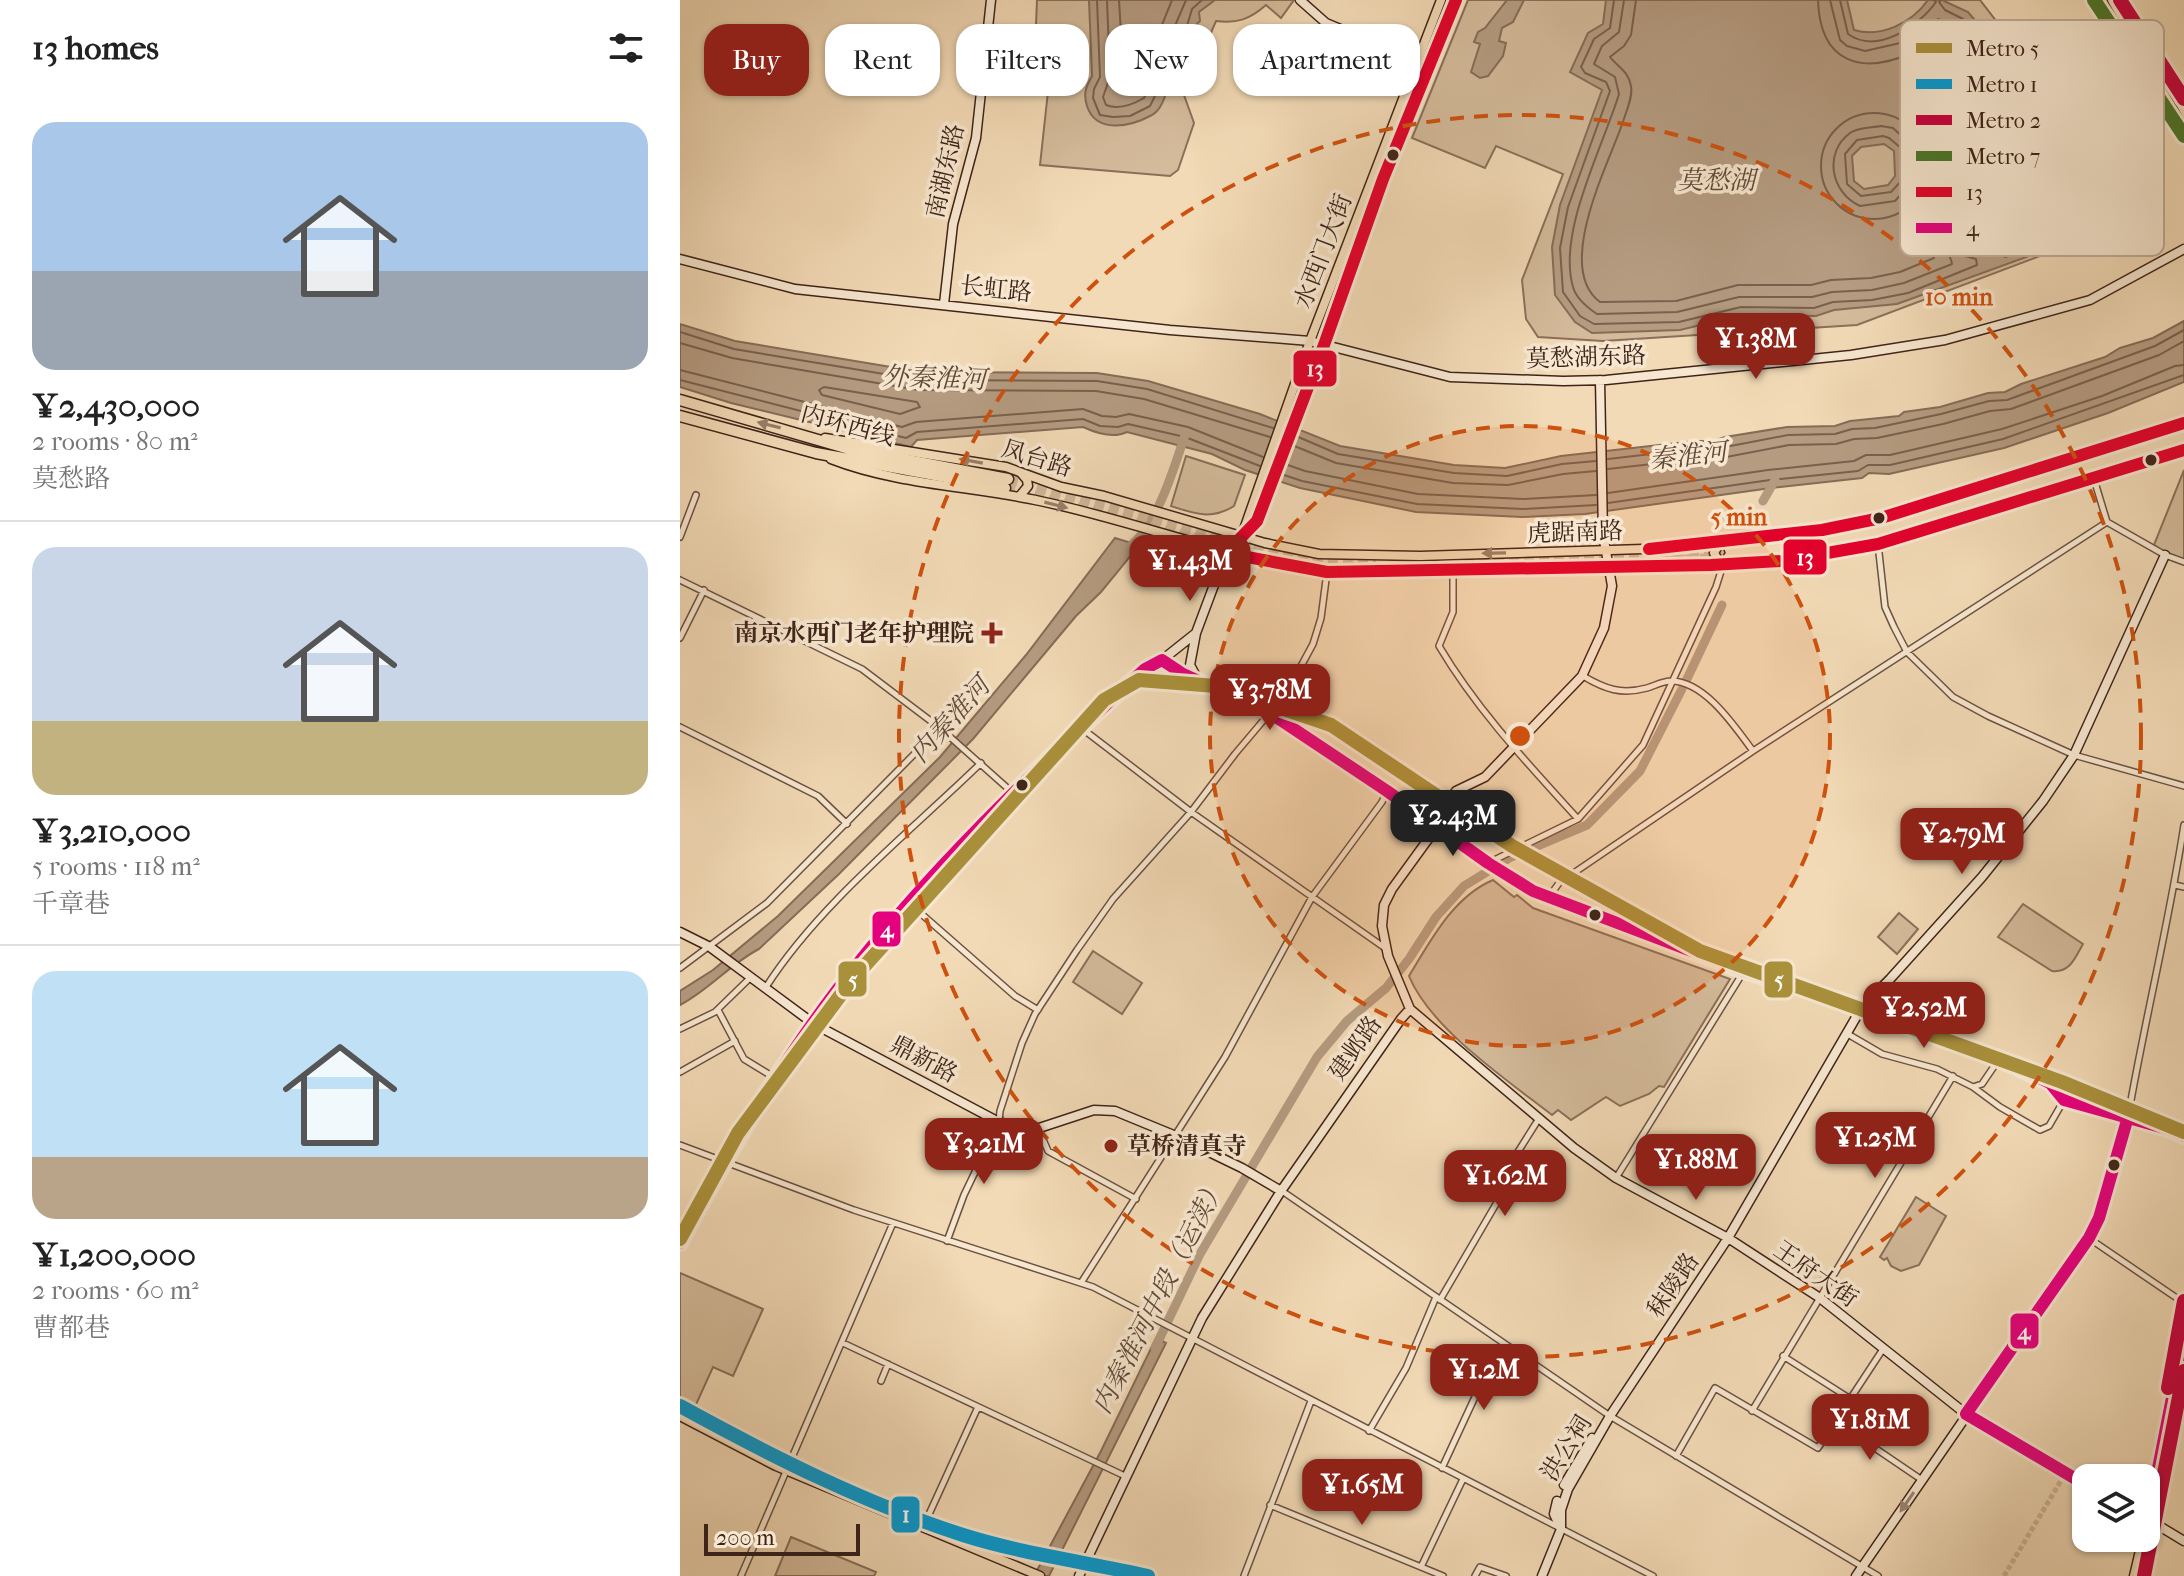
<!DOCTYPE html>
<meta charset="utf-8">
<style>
body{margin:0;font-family:"IM FELL French Canon","Noto Serif SC",serif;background:#f2f2f2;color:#222;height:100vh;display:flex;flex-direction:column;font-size:30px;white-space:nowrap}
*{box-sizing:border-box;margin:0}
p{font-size:26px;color:#767676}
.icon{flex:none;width:44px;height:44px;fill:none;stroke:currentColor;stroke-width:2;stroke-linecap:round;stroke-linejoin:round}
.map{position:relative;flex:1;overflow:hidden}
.sheet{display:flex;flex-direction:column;background:#fff;width:680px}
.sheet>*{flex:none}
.banner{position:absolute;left:24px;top:24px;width:760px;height:72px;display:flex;gap:16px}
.buttons{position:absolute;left:1392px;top:1464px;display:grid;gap:16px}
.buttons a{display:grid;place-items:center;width:88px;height:88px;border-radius:16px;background:#fff;box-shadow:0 2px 6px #0004;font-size:40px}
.scale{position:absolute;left:24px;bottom:20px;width:156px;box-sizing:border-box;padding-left:8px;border:4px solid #3f2419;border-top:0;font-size:22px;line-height:28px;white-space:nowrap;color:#3f2419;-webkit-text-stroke:6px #f7e7d0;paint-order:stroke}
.price{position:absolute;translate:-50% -68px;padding:0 18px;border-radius:16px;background:#8f2418;color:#fff;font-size:26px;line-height:52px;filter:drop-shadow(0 2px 4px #0008)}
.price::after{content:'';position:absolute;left:50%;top:48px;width:24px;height:18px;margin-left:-12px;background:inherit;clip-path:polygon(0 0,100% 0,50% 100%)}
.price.active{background:#222;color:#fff}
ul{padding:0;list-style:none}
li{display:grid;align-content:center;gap:16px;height:424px;padding:0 32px}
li+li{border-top:2px solid #e0e0e0}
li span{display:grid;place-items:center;height:248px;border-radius:24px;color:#555}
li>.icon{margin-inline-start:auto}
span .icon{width:144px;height:144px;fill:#fffc;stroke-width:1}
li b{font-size:34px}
h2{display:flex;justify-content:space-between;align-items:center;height:96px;padding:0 32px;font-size:34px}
.pill{padding:0 28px;border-radius:24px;background:#fff;box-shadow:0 2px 6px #0004;font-size:28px;line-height:72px}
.pill.active{background:#8f2418;color:#fff}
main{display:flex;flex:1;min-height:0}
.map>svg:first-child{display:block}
</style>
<main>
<section class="sheet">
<h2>13 homes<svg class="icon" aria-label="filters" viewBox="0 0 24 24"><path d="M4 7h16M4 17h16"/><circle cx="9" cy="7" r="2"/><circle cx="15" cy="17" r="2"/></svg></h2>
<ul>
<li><span style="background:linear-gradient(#a9c7e8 60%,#9aa5b1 0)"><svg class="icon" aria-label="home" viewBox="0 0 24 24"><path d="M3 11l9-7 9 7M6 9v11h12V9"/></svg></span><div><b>¥2,430,000</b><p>2 rooms · 80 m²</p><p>莫愁路</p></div></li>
<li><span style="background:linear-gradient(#c9d6e8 70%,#c2b280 0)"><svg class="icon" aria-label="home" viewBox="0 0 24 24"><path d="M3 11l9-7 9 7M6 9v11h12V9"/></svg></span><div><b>¥3,210,000</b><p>5 rooms · 118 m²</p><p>千章巷</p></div></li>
<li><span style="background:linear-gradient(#bfe0f5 75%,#b9a48a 0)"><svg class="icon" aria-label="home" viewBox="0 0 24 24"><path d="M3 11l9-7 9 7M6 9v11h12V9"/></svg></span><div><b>¥1,200,000</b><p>2 rooms · 60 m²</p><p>曹都巷</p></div></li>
</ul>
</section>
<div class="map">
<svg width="1504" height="1576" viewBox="0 0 1504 1576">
<rect width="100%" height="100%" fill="#f2dab6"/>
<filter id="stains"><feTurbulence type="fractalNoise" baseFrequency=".0025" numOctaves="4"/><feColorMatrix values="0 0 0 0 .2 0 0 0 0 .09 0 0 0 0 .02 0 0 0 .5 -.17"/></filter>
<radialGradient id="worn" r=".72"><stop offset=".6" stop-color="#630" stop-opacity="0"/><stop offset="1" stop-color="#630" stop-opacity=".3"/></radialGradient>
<path fill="#d4bb9b" stroke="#8a705a" stroke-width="2" d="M357 0H614L601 18 586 5C570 19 557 24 536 21L504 95 514 123 498 170 490 176 360 165 370 73 355 49Z
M788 0H1300L1394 122 1432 222 1429 230 1177 325 923 341 858 337 846 319 842 280 883 174 816 146 805 168 732 138Z
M506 456 565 475 554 506C532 520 515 514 491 506Z
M1504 470V562L1485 555 1474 545Z
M813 880 834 897 837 895 853 908 1050 979 984 1087 979 1086 969 1094 940 1106 926 1097 891 1120 878 1110 872 1115C827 1080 750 1028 729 976 751 940 773 897 813 880Z
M1343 904 1403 944C1395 958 1390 973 1372 971L1318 937Z
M1219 913 1238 929 1217 954 1198 937Z
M413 951 462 983 442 1014 393 982Z
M1236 1197 1266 1216 1239 1265 1221 1271 1211 1266 1207 1258 1204 1260 1200 1257Z
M0 1273 83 1309 53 1376 33 1367 14 1409 0 1402Z
M111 1537 196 1572 194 1576H95Z"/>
<path fill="#b59c81" stroke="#866c57" stroke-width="2" fill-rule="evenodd" d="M409 0H535L519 12 520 21 513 28V39L507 45 506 56 498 63V73C485 83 487 106 472 115 450 127 416 134 407 106 403 94 406 86 412 76Z
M827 0H844L833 22 822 28 819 41 826 43 823 56 808 76 800 78 791 72 800 44 794 42 798 32 805 28Z
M926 0H1167L1174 30C1201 38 1232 23 1248 0H1262L1288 12 1350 84 1377 125 1394 159 1408 209 1404 221 1396 232 1374 247 1217 304 1154 310 1136 316 1062 315 1000 330 912 333 895 322 875 295 872 247 880 205 922 90 890 72 908 33 923 24ZM1204 144 1214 151 1215 176 1208 185 1184 189 1174 181 1172 156 1181 147ZM1298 217 1306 219 1311 230H1317L1321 241 1306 252 1288 250 1278 235Z
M1504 321V382L1428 413 1324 448 1209 474 1189 473 1182 478 1091 488 905 514 842 517 736 512 620 488 565 470 532 454 447 432C433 439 416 433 403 427L237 440 231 447 51 403 0 387V324L55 341 241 372 417 373 468 381 580 414 660 446 774 465 825 468 881 456 1015 441H1033L1045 437 1107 427 1155 426 1170 421 1219 416 1224 412 1260 407 1308 393 1325 392 1341 384 1425 357 1440 348 1473 338Z
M435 538 477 551H461L452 554 421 592 396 616 293 739 159 874 79 949C50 964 29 990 0 1005V991L33 970 98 916 260 757 346 655Z
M476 1338 486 1343 369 1576H354L421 1451Z"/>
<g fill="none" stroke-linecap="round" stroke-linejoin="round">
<path stroke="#7a604d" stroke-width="2" d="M417 0 420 77 414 89 413 98 420 115 433 117 450 116 470 106 504 36 512 9 522 0
M427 0 430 77 423 97 426 105C439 110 452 105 464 98L506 0
M439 0 442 50 439 90 443 94 455 89 458 84 492 0
M934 0 930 28 914 39 901 67 905 73 926 82 930 91 888 207 880 248 883 292 900 316 914 324 999 322 1061 307 1134 308 1153 302 1192 300 1228 293 1297 265 1296 259 1281 255 1270 235 1273 228 1296 210C1313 211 1325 224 1329 240L1322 252 1325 257C1352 249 1392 238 1399 208L1386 162 1370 129 1344 89 1283 19 1265 10 1259 2 1261 0
M944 0 939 32 922 46 914 64 935 77 939 94C923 147 877 232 893 287 896 298 908 308 917 314L997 312 1059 297H1132L1152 292 1192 290 1224 283 1272 264C1271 255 1263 248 1261 239 1257 222 1281 206 1294 200 1324 199 1329 221 1342 240 1359 235 1384 226 1389 207 1385 194 1382 178 1377 165 1359 127 1297 31 1258 19L1229 41 1185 51 1167 46 1160 40 1150 0
M956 0 951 35 944 46 930 57C938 67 949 72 951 86 953 98 946 111 943 122 928 165 874 268 920 302L996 301 1058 285H1131L1151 280 1191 278 1220 272 1254 258C1253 248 1247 239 1249 228 1252 216 1260 211 1269 204 1307 172 1324 192 1349 224 1359 222 1372 216 1376 206 1356 133 1318 93 1269 37L1260 33C1251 39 1244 48 1234 52 1181 76 1140 63 1138 0
M1160 0 1168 34C1197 55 1239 26 1256 2L1254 0
M1141 166a53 53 0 1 1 106 0a53 53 0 1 1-106 0Z
M1201 126 1213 128 1229 143 1233 181 1215 201 1180 206C1151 193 1143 153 1170 133 1178 127 1191 128 1201 126Z
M1203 136 1209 138 1221 148 1223 179 1211 192 1181 196 1167 184 1165 154 1177 140Z
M0 332 54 349 240 380 417 381 467 389 593 428
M0 343 52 358 238 390 416 391 464 399 590 437
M0 370 222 427 236 422 403 409 422 416 436 417 449 414 508 427 583 457
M0 380 226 438 237 432 403 419 420 426 438 427 448 424 505 437 580 466
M144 387 237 402 240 407 220 414 142 395 139 390Z
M616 436 658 454 774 473 827 476 882 464 916 461
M612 445 656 463 773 483 828 485 883 474 916 471
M928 459 1015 449H1035L1108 435 1155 434 1172 429 1195 428 1261 414 1309 401 1327 400 1475 346 1504 330
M605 464 625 471 738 494 843 499 916 495
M928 469 1016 459H1036L1109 445 1156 444 1174 439 1197 438 1263 424 1310 411 1331 409 1479 355 1504 341
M601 474 622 481 737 504 843 509 916 505
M928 493 1088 470 1174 461 1186 455H1210L1322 429 1422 396 1495 366 1504 365
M928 503 1090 480 1178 471 1188 465H1210L1323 439 1504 375"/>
<path stroke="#b59c81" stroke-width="9" d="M1083 501 1095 480
M444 551C476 530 493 471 505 435
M1006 681 1042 605
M475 1348 520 1254 637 1057 667 1021 706 988 729 959 756 917 784 886 831 857 907 825 960 771 1002 689"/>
<path stroke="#ceb697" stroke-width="5" stroke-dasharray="5 2.5" stroke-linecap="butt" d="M1324 1576 1382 1479"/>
<path stroke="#ceb697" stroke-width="10" stroke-dasharray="10 5" stroke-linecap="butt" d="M328 479 577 546 641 559H696
M325 488 579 555
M784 558 911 557 1050 550
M945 563 1049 557
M665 567H733"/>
<defs>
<path id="street" d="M1414 479 1427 522
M1427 522 1485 555 1504 562
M0 537 16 495
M1198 544 1205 607 1214 627 1227 652 1273 697 1308 716 1394 755 1504 786
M773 571V612L759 646C797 710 848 764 898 819
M0 580 182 669 260 728 333 793
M0 638 24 590
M903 676C925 689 941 695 967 688 974 686 983 681 991 681 1025 681 1055 727 1073 751
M0 727 138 796 167 824
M400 727 511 812 705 948
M808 863 898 819 963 745 1036 587 1042 568
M1495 885 1504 887
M869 897 879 883 1073 751 1427 522
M230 904 335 996 358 1010
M0 968 87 903 260 728
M86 987C139 904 230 832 301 763
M38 1010 64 1059 95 1078
M0 1029 35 1012 71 977
M1166 1033 1202 1054 1257 1069 1293 1087 1302 1084 1319 1059
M0 1072 55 1041
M1293 1087 1320 1107 1360 1130 1369 1126 1384 1100
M1448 1117C1465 1019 1489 923 1504 825
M359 1130 368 1151 456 1199
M0 1145 174 1210 413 1287 973 1576
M936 1178 1064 971
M602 1191 930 1416 1198 1576
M1410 1239 1504 1303
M267 1241 284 1195 319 1122 320 1111 342 1043 355 1014 397 950 433 899 511 812 555 754 598 703 613 681 633 644 641 618 647 572
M401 1283 545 1057 632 897 702 802 707 791
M760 1300 837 1168 831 1163 858 1120
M163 1343 447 1477
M1103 1356 1169 1398
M201 1381 208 1364
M1072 1411 1273 1076
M1155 1421 1242 1480
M689 1431 726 1368 756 1297
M996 1456 1035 1388 1138 1448 1203 1349
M762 1468 807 1371 824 1344
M590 1505 763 1576
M245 1523 298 1407
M741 1567 783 1479
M61 1576 213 1223
M564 1576 631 1401
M795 1576 800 1567 826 1576"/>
<path id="secondary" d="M620 0 646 23 749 66
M0 259 115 289 490 330 630 341 770 377 883 381 926 380 1171 355 1265 340 1410 300 1504 249
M264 304 273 224 296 138 311 0
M920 380 923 534 932 586 924 628 902 676 805 777 776 791 763 810 757 827 712 889 704 905 702 926 708 956 730 1009 894 1148 936 1178 1048 1238 1140 1298 1286 1414 1406 1485
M516 633 510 665 518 680
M482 660 503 674 590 713 707 791 808 863 853 891 1064 971 1182 1007 1319 1059 1370 1083 1384 1100 1488 1129 1504 1136
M0 932 30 947 134 1024 319 1122 350 1131 414 1110 435 1111 496 1136 562 1168 601 1191
M0 1243C52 1143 112 1043 184 956 270 853 365 759 465 669L482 660 516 633 546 553 561 536
M884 1485 912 1438
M877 1501 874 1514 881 1529
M1466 1518 1504 1541
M399 1576 522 1318 601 1191 721 1019 730 1009
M862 1576 881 1529V1510L888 1489 930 1416 1048 1238 1182 1007 1210 979 1302 877 1363 801 1394 755 1485 555
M1176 1576 1409 1238 1419 1218 1448 1117"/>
<path id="primary" d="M1432 0 1504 130
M145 438 326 467 381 487 424 496 585 543 639 554 740 556 995 548 1142 530 1201 518 1277 495 1504 423
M151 459C218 485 291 486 360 501 471 524 574 571 688 572L1006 565H1069L1152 555 1277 522 1504 450
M339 497 348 486 347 480 341 473
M562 535 630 341 761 0
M561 536 577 521 644 345 703 179 776 0
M1040 542 1034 553 1042 567
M0 1416 96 1466 360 1576
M1466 1527 1504 1337
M1454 1576 1463 1538"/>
<path id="highway" d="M0 400 169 449 328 479
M0 416 136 453 325 488
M1303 487 1322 484
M1050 550 1144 538 1242 514 1504 433
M1049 557 1143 547 1206 533 1504 441"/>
</defs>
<use href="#street" stroke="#6c5240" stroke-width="8"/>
<use href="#secondary" stroke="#3f2419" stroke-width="11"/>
<use href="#primary" stroke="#3f2419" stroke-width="11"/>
<use href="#highway" stroke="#3f2419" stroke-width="13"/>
<use href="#street" stroke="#f7e7d0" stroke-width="5"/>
<use href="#secondary" stroke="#f7e7d0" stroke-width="8"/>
<use href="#primary" stroke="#f2dab6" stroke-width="8"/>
<use href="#highway" stroke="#f2dab6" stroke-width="10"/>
<defs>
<path id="bus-1" d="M776 0 703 179 644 345 577 521 546 553 647 572 1031 565 1102 561 1198 544 1504 450
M969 549 1142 530 1201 518 1504 423"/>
<path id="bus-2" d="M0 1243C47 1155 97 1069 157 990 247 872 356 768 465 669L482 660 503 674 590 713 707 791 808 863 853 891 1064 971 1182 1007 1319 1059 1370 1083 1384 1100 1488 1129 1504 1136
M1406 1485 1286 1414 1409 1238 1419 1218 1448 1117
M1466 1518 1468 1519 1504 1337"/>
</defs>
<use href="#bus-1" stroke="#f7e7d0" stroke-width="18"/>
<use href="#bus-2" stroke="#f7e7d0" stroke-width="18"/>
<use href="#bus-1" stroke="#e4002b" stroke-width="12"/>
<use href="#bus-2" stroke="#e5007d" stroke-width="12"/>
<defs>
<path id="metro-1" d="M0 1239 58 1133 171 981 424 700 459 680 536 686 651 725 832 846 1020 951 1382 1082 1504 1132"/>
<path id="metro-2" d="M0 1406C91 1456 184 1503 283 1535 343 1554 406 1562 468 1576"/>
<path id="metro-3" d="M1440 0 1504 99
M1488 1388 1504 1301
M1464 1576 1504 1371"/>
<path id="metro-4" d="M1414 0 1504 136"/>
</defs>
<use href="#metro-1" stroke="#f7e7d0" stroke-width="20"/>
<use href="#metro-2" stroke="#f7e7d0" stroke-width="20"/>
<use href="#metro-3" stroke="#f7e7d0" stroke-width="20"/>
<use href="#metro-4" stroke="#f7e7d0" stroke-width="20"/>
<use href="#metro-1" stroke="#aa913b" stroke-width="14"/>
<use href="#metro-2" stroke="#039cd5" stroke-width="14"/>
<use href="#metro-3" stroke="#c7003f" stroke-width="14"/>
<use href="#metro-4" stroke="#4a7729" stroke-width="14"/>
</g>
<defs><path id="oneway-solid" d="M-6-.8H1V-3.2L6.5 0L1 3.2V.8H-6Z" transform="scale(2)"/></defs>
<g fill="#987f68">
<use href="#oneway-solid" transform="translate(89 425) rotate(-166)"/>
<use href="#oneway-solid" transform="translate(291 461) rotate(-170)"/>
<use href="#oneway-solid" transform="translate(376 505) rotate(14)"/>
<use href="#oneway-solid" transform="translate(814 553) rotate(179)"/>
</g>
<use fill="#9b8674" href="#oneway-solid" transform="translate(1227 1502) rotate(125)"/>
<circle cx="840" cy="736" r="310" fill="#cf510e" fill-opacity=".12"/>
<g fill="none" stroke="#cf510e" stroke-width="4" stroke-dasharray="14 10">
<circle cx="840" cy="736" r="310"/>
<circle cx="840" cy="736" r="621"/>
</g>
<g fill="#3f2419" stroke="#f7e7d0" stroke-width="3">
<circle cx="713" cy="155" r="7"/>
<circle cx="1471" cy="460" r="7"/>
<circle cx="1199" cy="518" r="7"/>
<circle cx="342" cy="785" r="7"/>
<circle cx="915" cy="915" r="7"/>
<circle cx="1434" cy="1165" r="7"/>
</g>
<g fill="#8f2418" stroke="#f7e7d0" stroke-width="3">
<path d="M308 621h8v8h8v8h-8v8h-8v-8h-8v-8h8z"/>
<circle cx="431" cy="1146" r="8"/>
</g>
<g text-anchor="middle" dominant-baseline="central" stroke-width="7" stroke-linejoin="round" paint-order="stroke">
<g font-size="24" fill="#3f2419" stroke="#f7e7d0">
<text transform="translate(265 171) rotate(-77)">南湖东路</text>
<text transform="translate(643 251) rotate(-69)">水西门大街</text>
<text transform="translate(316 289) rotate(6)">长虹路</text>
<text transform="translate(906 357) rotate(-2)">莫愁湖东路</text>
<text transform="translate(168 425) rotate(15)">内环西线</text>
<text transform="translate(357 458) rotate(17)">凤台路</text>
<text transform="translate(895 532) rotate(-2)">虎踞南路</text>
<text transform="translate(675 1048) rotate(-55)">建邺路</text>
<text transform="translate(244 1059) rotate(28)">鼎新路</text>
<text transform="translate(1136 1274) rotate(35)">王府大街</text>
<text transform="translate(993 1285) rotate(-56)">秣陵路</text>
<text transform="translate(886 1448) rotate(-58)">洪公祠</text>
</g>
<g font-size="24" font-weight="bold" fill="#3f2419" stroke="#f7e7d0" text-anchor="end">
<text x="294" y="633">南京水西门老年护理院</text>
<text x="447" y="1146" text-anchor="start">草桥清真寺</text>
</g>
<g font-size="26" font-style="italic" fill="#624838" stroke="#f7e7d0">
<text x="1036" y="180">莫愁湖</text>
<text transform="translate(254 378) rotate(2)">外秦淮河</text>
<text transform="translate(1008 456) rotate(-6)">秦淮河</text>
<text transform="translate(270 720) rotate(-48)">内秦淮河</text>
<text transform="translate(479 1296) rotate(-63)">内秦淮河中段（运渎）</text>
</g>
</g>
<rect x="1220" y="20" width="264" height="236" rx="12" fill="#f7e7d0" stroke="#c0ac99" stroke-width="2"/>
<rect x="1236" y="43" width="36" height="10" fill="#aa913b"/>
<rect x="1236" y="79" width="36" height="10" fill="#039cd5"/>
<rect x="1236" y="115" width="36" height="10" fill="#c7003f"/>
<rect x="1236" y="151" width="36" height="10" fill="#4a7729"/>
<rect x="1236" y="187" width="36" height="10" fill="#e4002b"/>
<rect x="1236" y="223" width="36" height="10" fill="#e5007d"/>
<g font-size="22" fill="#3f2419">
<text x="1286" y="56">Metro 5</text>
<text x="1286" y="92">Metro 1</text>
<text x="1286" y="128">Metro 2</text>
<text x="1286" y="164">Metro 7</text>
<text x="1286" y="200">13</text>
<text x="1286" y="236">4</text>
</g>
<circle cx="840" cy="736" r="12" fill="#cf510e" stroke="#f7e7d0" stroke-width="4"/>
<g font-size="24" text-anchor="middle" font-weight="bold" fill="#cf510e" stroke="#f7e7d0" stroke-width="7" stroke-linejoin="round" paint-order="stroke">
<text x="1279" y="305">10 min</text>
<text x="1059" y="525">5 min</text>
</g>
<g stroke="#f7e7d0" stroke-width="3">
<rect x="612" y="349" width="46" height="39" rx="8" fill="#e4002b"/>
<rect x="1102" y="538" width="46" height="38" rx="8" fill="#e4002b"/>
<rect x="191" y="910" width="31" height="38" rx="8" fill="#e5007d"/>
<rect x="157" y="960" width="31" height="38" rx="8" fill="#aa913b"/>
<rect x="1083" y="960" width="31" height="39" rx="8" fill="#aa913b"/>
<rect x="1329" y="1312" width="31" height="38" rx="8" fill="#e5007d"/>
<rect x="210" y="1495" width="31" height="39" rx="8" fill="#039cd5"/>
</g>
<g font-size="22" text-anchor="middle" font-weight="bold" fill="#fff">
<text x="635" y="376">13</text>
<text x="1125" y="565">13</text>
<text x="207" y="937">4</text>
<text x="173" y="987">5</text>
<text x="1099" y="987">5</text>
<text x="1344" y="1339">4</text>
<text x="226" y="1522">1</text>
</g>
<rect width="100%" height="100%" filter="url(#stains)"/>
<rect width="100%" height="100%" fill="url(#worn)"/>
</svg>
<div class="buttons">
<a><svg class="icon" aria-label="layers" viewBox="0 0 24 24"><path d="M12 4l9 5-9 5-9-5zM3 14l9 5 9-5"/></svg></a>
</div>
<div class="scale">200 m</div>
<b class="price" style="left:1076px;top:381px">¥1.38M</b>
<b class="price" style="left:510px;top:603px">¥1.43M</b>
<b class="price" style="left:590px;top:732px">¥3.78M</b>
<b class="price active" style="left:773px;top:858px">¥2.43M</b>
<b class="price" style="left:1282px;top:876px">¥2.79M</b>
<b class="price" style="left:1244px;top:1050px">¥2.52M</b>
<b class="price" style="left:1195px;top:1180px">¥1.25M</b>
<b class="price" style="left:304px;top:1186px">¥3.21M</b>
<b class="price" style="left:1016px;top:1202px">¥1.88M</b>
<b class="price" style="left:825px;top:1218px">¥1.62M</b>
<b class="price" style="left:804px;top:1412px">¥1.2M</b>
<b class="price" style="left:1190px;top:1462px">¥1.81M</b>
<b class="price" style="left:682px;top:1527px">¥1.65M</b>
<div class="banner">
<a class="pill active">Buy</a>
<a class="pill">Rent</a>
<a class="pill">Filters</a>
<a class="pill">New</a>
<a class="pill">Apartment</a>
</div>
</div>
</main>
